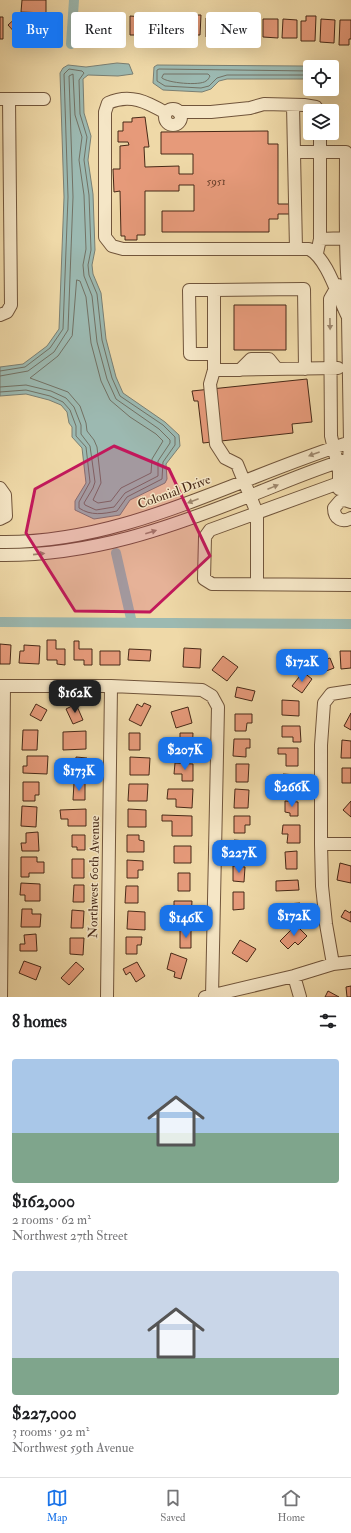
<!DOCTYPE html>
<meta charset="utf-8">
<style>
body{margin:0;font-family:"IM FELL Double Pica",serif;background:#f2f2f2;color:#202124;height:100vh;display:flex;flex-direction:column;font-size:15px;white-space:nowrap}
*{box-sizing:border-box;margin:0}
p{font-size:13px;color:#757577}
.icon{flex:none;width:22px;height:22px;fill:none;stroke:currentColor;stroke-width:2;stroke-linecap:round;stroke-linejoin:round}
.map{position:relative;height:997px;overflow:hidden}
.sheet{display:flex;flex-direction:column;background:#fff;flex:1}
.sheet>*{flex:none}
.guide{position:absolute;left:12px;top:12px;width:327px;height:36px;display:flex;gap:8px}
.tools{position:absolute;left:303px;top:60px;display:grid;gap:8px}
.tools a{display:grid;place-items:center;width:36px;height:36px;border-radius:4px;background:#fff;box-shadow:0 4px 16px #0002;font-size:20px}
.price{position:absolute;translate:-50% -34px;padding:0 9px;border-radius:8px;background:#1a73e8;color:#fff;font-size:13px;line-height:26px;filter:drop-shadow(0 1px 2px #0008)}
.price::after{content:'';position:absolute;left:50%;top:24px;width:12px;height:9px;margin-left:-6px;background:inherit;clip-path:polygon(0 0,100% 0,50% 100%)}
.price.current{background:#222;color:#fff}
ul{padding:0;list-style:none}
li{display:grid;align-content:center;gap:8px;height:212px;padding:0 12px}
li span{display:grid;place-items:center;height:124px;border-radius:4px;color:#555}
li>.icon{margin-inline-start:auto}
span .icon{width:72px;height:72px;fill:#fffc;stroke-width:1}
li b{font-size:17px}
h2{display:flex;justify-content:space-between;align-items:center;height:48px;padding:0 12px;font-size:17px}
.pill{padding:0 14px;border-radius:4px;background:#fff;box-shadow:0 4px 16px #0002;font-size:14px;line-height:36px}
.pill.current{background:#1a73e8;color:#fff}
.tabs{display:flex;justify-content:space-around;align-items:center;height:56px;border-top:1px solid #e0e0e0;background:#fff;font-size:11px;color:#757577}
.tabs a{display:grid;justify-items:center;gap:2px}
.tabs .current{color:#1a73e8}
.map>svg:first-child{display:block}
</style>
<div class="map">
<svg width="351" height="997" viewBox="0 0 351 997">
<rect width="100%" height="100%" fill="#efd9a8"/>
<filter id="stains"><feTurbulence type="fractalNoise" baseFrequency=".005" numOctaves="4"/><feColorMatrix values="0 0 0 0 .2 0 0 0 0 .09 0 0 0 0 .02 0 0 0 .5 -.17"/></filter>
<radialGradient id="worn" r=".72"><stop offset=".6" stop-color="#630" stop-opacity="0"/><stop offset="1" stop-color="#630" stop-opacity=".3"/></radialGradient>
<path fill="#9cb9b1" stroke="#7a7f73" d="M117 63 129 64 133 74 118 76 88 75 83 79 84 113 91 136 88 160 93 194 95 250 92 265 93 274 101 293 106 339 116 377 123 393 165 422 179 435 180 446 166 464 167 479 165 483 130 500 120 515 94 519 75 510V501L86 483 82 448 72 437V427L69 423 67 412 61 405 49 400 26 394 0 396V367L23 364 47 346 59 329 64 197 60 73 63 68 68 65 86 67Z
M157 65 302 66 314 67H310V79H227L219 81 211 89 202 92 163 90 153 83 154 67Z"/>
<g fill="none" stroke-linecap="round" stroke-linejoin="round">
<path stroke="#727164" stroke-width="1" d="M310 71 159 69 157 70V81L165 86 201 88 209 86 217 78 227 75H310
M164 74H208L210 76C209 78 208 80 206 81 200 86 167 83 162 78Z
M77 280 80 281 86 297 91 343 101 381 110 400 130 417 156 434 163 441 152 459 151 473 121 488 111 501 98 503 93 500 101 483 97 447 94 440 87 431 86 423 80 406 68 392 30 378 58 356 72 336Z
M0 371 25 367 50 348 63 329 68 197 64 74 69 69 82 71 84 73 79 80 80 114 87 137 84 160 89 195 91 250 88 265 89 275 97 294 102 340 112 378 120 396 163 425 175 437V445L163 462 162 479 127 497 117 511C103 514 91 516 79 508V502L90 482 86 447 76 436V426L70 410 63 402 50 396 26 390 0 392
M0 376 28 371 54 352 68 330 73 197 69 76 73 74 75 115 82 137 79 160 84 195 86 249 83 265 84 276 92 296 97 342 107 379 116 399 159 429 170 440V443L158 461V476L125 493 114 507 96 510 85 505 84 503 93 488 95 482 90 446 81 434V425L74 407 66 398 51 391 26 385 0 387"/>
<path stroke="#9cb9b1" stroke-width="10" d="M71 44 74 0
M116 553 132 623
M0 622 351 624"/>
</g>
<path fill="#e69a7a" stroke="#472917" d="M22 0H46V13L21 12Z
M147 13H163V37H147Z
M19 15 29 26 18 36 8 25Z
M110 15H124V45H110Z
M189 15H201L200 35H188Z
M130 16 144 17 143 35H130Z
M168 16 183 17 182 36H167Z
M306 16H316L315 41H301V21H306Z
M0 17H3V39H0Z
M206 18H221L220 37H206Z
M225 18H240L239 36H224Z
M244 18 259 19 258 37H244Z
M263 19H278V38L263 37Z
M283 19 297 20V38H282Z
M321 19 335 20 334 43 320 42Z
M340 20H351V39H349V45H339Z
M145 117 149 147H144L145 167 179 166V174H193V154H161V132L268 131V144H278V204H292V214H278V219H269V232H162V211H194V185H179V191H145V235H137V240H125V236H121L120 191 114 192 113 169H120V146L129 145 128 142H118V131H123V122H132V118Z
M234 305H286V350H234Z
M307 379 312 422 292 424 293 433 203 443 198 401H194L192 391Z
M47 640H56V649H65V665L57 664V660H47Z
M74 641H79V649H92V665H84V660H74Z
M0 644 11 645 10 664H0Z
M24 645 40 646 39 664 19 663 20 651H24Z
M184 648 201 649 200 668 183 667Z
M129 649 151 650 150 661 128 660Z
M100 651H120V665H100Z
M340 651H351V668L341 669Z
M223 656 238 667 227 681 212 670Z
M330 658 334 668 321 673 317 662Z
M303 672 312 679 302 693 292 686Z
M237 687 255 691 252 701 235 697Z
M282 700 299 701V716L282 715Z
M144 703 151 706 141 726 129 720 137 704 142 707Z
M36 704 47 710 41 721 30 715Z
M76 704 83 720 73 724 66 709Z
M188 707 192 723 176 728 171 712Z
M351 713V730L344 726Z
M235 714H252V723H247L246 731H235Z
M282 726H300L301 742H293V737H282Z
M23 730H38L37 750H22Z
M86 731V749L63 750V732Z
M129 733H140V750H129Z
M180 733H193L192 754 185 753 186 749H173V739H180Z
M234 739H250V748H246V757L233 756Z
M342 740 351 741V758H341Z
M278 748H298V766H286V754H278Z
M27 756H48L47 774 23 773V766H27Z
M76 757 87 758 86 775H75Z
M130 757 150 758 149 775H130Z
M175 763 193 764V781H182V774H174Z
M236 764H249L248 782H236Z
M342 768H351V783H342Z
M283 774 297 775V792H282Z
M23 782H39V795H35V801H23Z
M74 783H85V800H73Z
M129 784H148L147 801H128Z
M168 789H193L192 808 176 807V799H167Z
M235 789 249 790 248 808H234Z
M285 801 298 802V816H290V813L285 812Z
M351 801V817L343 810Z
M22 806 37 807 36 827 21 826Z
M86 809V826H68V819H61L60 810Z
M128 809 146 810V827H128Z
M162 815 192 816V836H172V821H162Z
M234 816H250V825H245V833H234Z
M283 825H300V843H287L288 834H282Z
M38 832 39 851H22L21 843H26V833Z
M72 835H85V850H77V847H72Z
M127 835H139V840L144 841V852H127Z
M234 840 245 841V858H233Z
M174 846H191V863H174Z
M297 851V869H286L285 852Z
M21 857H37V862H44V873H29V877H21Z
M72 859H84V878H72Z
M127 860 143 861V870H138V878H127Z
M340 863 351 866V883L337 880Z
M233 866 245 867 244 882 233 881Z
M178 873H190V891H178Z
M298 880 299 890 276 891V881Z
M21 883 40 884V901H25V895H20Z
M74 885H84V902H73Z
M126 886H138V903H125Z
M233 892H244V909L233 910Z
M174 901H192L191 919 180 918V911H174Z
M300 903 301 919 295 920V915L288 916 287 904Z
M22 909H32V914H41L40 927H21Z
M72 910 84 911 83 928H71Z
M345 910 350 913 351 911V922L341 917Z
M128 911 145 912V930L127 929Z
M296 925 307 936 298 945 295 942 288 949 280 941Z
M180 930H191V948H180Z
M36 934 37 951H20V944H25L24 935Z
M126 937H142L141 945H137V954H126Z
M70 938H84L83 955 70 954Z
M240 940 256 949 247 962 232 953Z
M171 953 187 959 181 979 174 977 175 972 167 969Z
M24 961 41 967 36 980 19 973Z
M76 962 84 969 69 985 61 978Z
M137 962 145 976 136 982 130 972 126 975 123 969Z
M351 986V997H347L346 987Z
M328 991 339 997H325Z"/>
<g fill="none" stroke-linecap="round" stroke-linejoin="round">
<defs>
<path id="minor" d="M0 99H44
M293 105 296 249
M165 117a8 8 0 1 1 16 0a8 8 0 1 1-16 0Z
M178 112H211L250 108 264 104 304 105 316 107 318 111
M166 113C147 102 130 93 108 103L105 112V237L112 246 123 249H309C328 259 338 298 348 317
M294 152H346C346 192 345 232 347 272 348 288 351 301 348 317L350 442 347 500
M320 239 347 238
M317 253 320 239V133
M338 285 330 299 331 436 339 471V489
M214 290H189L190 354H214
M0 315 7 312 11 305 9 99
M214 370 338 368
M240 370 251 359H269L277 369
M339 483 210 530 205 537 204 579 212 584 351 585
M0 488 5 495 6 516 0 519
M351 502 345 500 340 501 334 508C334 519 342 523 351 518
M0 542C125 544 235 478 351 442
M0 555C91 556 169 528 252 495 285 482 317 468 351 458
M257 584V513L237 464 225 458 216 444 210 384 214 370V290L304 289 305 369
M0 686H111L202 690 212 696 218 707 212 996
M321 844H351
M333 964 326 924 322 886 321 844V745L324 703 331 694 351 691
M294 976 300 997
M1 997 4 686
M107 997 111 686
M205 997 294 976 333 964 351 962"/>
</defs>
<use href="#minor" stroke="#71553b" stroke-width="14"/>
<use href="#minor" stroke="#f5e6c6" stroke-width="12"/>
</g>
<defs><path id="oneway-solid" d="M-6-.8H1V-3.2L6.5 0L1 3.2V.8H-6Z"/></defs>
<g fill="#9e886e">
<use href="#oneway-solid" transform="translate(330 324) rotate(89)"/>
<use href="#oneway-solid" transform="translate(314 454) rotate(160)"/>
<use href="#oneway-solid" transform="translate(273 487) rotate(-22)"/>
<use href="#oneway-solid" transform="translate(193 501) rotate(159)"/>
<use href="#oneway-solid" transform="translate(151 532) rotate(-17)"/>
<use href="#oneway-solid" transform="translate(39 554) rotate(-6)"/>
</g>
<path fill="#c2185b" fill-opacity="0.2" stroke="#c2185b" stroke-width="3" stroke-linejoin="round" d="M114 446 169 469 210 556 150 612 75 611 26 533 35 489Z"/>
<g text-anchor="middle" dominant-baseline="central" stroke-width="3" stroke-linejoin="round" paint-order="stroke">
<g font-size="11" fill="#6f4530">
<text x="216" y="181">5951</text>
</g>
<g font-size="13" fill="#472917" stroke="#f5e6c6">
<text transform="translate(174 492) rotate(-20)">Colonial Drive</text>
<text transform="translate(94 877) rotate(-89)">Northwest 60th Avenue</text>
</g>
</g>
<rect width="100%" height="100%" filter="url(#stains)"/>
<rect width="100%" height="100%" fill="url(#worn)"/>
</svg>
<div class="tools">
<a><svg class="icon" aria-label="locate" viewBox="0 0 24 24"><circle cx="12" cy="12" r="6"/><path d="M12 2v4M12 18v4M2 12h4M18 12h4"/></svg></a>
<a><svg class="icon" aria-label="layers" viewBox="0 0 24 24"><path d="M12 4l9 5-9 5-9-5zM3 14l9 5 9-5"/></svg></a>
</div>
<b class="price" style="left:302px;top:683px">$172K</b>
<b class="price current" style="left:75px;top:714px">$162K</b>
<b class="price" style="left:185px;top:771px">$207K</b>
<b class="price" style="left:79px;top:792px">$173K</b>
<b class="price" style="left:292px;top:808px">$266K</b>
<b class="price" style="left:239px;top:874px">$227K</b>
<b class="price" style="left:294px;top:937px">$172K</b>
<b class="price" style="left:186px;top:939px">$146K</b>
<div class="guide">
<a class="pill current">Buy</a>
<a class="pill">Rent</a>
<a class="pill">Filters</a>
<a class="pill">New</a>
</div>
</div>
<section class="sheet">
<h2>8 homes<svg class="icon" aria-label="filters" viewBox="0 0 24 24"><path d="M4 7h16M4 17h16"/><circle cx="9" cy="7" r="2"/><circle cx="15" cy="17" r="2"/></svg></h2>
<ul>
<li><span style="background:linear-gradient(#a9c7e8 60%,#7fa58c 0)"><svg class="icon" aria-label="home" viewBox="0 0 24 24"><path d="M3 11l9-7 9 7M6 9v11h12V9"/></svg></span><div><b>$162,000</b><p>2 rooms · 62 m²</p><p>Northwest 27th Street</p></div></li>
<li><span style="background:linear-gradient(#c9d6e8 70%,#7fa58c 0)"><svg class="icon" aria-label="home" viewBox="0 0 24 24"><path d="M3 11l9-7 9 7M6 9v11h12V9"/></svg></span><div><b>$227,000</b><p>3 rooms · 92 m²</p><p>Northwest 59th Avenue</p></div></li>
</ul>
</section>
<nav class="tabs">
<a class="current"><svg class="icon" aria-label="map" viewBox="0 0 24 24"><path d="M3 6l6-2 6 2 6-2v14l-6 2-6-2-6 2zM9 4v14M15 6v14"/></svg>Map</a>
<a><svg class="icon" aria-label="saved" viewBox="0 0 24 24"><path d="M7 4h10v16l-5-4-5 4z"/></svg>Saved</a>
<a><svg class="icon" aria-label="home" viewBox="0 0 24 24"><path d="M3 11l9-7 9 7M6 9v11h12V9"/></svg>Home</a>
</nav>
